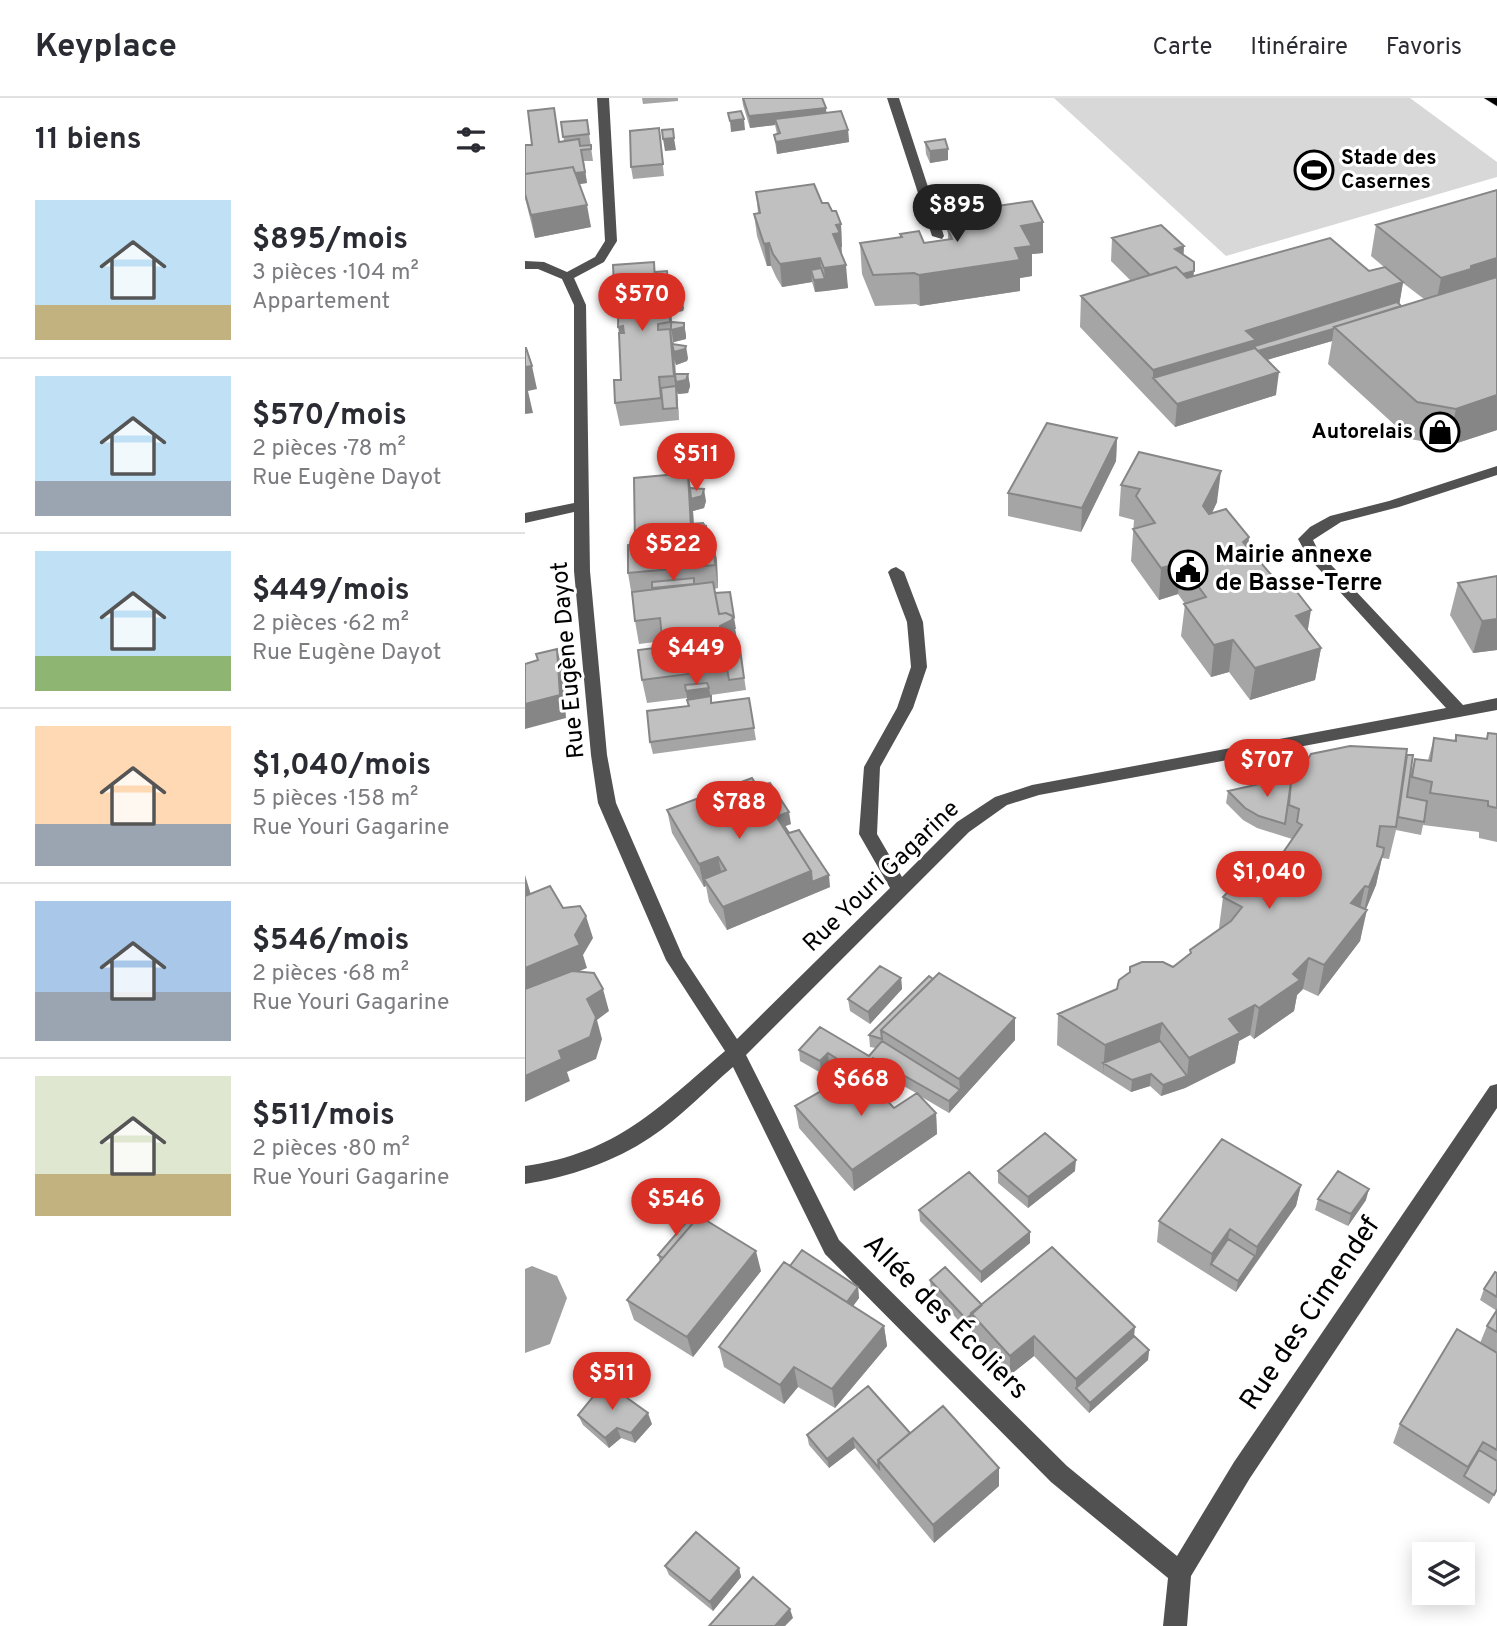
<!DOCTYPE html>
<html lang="fr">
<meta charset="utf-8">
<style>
body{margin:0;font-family:Overpass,sans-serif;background:#f2f2f3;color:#2b2b33;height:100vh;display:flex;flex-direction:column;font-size:26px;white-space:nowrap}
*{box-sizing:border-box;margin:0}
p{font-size:23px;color:#7c7c81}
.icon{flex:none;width:38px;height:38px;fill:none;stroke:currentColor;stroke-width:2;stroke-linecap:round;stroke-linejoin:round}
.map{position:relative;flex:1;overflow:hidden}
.sheet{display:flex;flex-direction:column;background:#fff;width:525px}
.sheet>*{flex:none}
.fabs{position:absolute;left:887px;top:1444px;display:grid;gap:14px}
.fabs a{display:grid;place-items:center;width:63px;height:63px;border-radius:0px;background:#fff;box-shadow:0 4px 18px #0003;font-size:35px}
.price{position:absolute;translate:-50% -60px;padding:0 16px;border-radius:24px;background:#d93025;color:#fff;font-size:23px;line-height:46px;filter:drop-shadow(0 2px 4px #0008)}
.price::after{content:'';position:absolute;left:50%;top:42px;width:21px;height:16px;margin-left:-10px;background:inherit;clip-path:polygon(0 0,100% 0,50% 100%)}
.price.selected{background:#222;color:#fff}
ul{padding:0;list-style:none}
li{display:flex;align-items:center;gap:21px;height:175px;padding:0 35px}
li+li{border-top:2px solid #e1e1e2}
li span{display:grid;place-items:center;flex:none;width:196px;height:140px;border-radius:0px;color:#555}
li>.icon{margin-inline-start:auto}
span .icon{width:84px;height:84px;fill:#fffc;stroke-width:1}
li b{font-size:30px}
h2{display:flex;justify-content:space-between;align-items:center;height:84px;padding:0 35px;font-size:30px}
header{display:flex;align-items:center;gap:42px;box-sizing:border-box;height:98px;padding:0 35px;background:#fff;border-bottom:2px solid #e1e1e2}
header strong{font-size:33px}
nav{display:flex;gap:38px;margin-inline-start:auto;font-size:24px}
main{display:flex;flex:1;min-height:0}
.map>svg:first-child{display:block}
</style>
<header>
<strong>Keyplace</strong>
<nav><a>Carte</a><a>Itinéraire</a><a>Favoris</a></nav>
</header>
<main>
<section class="sheet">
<h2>11 biens<svg class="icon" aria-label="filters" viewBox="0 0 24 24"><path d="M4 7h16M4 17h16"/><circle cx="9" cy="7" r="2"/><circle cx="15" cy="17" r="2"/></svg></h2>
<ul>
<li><span style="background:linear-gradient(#bfe0f5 75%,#c2b280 0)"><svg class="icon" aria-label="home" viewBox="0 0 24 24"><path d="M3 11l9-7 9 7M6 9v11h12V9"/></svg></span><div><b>$895/mois</b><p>3 pièces · 104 m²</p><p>Appartement</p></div></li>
<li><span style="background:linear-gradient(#bfe0f5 75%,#9aa5b1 0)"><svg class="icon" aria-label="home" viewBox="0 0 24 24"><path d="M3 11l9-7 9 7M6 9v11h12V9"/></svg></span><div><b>$570/mois</b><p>2 pièces · 78 m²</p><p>Rue Eugène Dayot</p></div></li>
<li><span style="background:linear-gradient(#bfe0f5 75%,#8fb573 0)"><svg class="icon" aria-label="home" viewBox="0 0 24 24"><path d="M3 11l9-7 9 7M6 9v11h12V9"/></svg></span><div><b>$449/mois</b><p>2 pièces · 62 m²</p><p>Rue Eugène Dayot</p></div></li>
<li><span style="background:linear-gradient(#ffd9b3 70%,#9aa5b1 0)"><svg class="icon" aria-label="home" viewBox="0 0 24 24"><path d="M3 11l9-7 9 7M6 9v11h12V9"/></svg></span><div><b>$1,040/mois</b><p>5 pièces · 158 m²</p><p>Rue Youri Gagarine</p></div></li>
<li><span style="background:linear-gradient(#a9c7e8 65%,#9aa5b1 0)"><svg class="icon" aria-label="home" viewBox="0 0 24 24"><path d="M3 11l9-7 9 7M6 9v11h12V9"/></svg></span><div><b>$546/mois</b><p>2 pièces · 68 m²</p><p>Rue Youri Gagarine</p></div></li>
<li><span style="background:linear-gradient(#dfe7d0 70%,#c2b280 0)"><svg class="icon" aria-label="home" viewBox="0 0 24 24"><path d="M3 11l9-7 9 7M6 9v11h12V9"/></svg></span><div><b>$511/mois</b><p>2 pièces · 80 m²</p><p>Rue Youri Gagarine</p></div></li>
</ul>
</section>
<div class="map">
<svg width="972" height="1528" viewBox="0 0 972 1528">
<rect width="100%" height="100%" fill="#fff"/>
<path fill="#d8d8d8" d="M529 0H885L972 64V79L701 158Z"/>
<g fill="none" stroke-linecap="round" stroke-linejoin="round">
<path fill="#9f9f9f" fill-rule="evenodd" d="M7 1168 32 1178 42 1200 25 1246 0 1255V1171Z"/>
<defs>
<path id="major" d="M959 0H972V8Z"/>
</defs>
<use href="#major" stroke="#dbdbdb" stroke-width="1"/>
<path fill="#515151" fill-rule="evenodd" d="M72 0H84L92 143 79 164 49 180 61 207 65 473 82 657 91 705 158 859 212 941 365 790 334 736 339 669 372 610 386 569 382 524 363 474 366 471 371 469 379 474 398 524 402 569 388 610 355 669 352 736 377 779 432 724 470 699 507 687 921 610 783 459 773 441 785 429 805 418 864 403 972 368V377L874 409 816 424 788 442 794 454 938 607 972 600V612L514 697 482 707 444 734 221 957 314 1142 542 1368 652 1458 709 1364 965 988 972 986V1010L725 1380 666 1478 662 1528H638L643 1480 526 1384 300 1156 208 969C181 992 155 1020 126 1039 89 1064 44 1079 0 1086V1068C92 1055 133 1010 200 953L141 862 73 705 66 657 49 473V414L0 425V415L49 405V207L37 181 13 171H0V163L19 164 42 174 70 159 80 143Z
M362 0H374L419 138 417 141 407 138Z"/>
<use href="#major" fill="#000" fill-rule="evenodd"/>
</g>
<path fill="#a5a5a5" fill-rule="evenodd" d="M117 0H153V3L118 6Z
M217 0H297L301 15 323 32 324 44 252 56 249 37 252 36 250 27 225 30 218 7Z
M62 22 68 63H59L62 85 54 86 66 129 10 140 0 100V47L39 43 36 24Z
M134 30 139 78 108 81 106 69Z
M400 44 423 62 405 65 401 56Z
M972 92V332L923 348 885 341 803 266 807 243 742 262 751 297 650 329 555 229 556 198 606 183 586 163 587 140 659 157 669 178 844 173 859 169 846 158 851 127ZM878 185 899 201 876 208 874 206Z
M231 94 297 105 307 113 316 126 317 157 323 190 290 194 287 184 257 189 251 179 246 168H242L232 138 229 116 233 115Z
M444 112 518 124V155L507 156V178L495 180V193L395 208 391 206 350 208 337 176 335 145 375 140V136L399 145 423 141V132L441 130V122L444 121Z
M142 173 144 196 159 210 158 213 146 215 147 224 159 225 161 241 149 244V246L163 260 162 263 151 267 150 260 151 276H163L165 288 163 295 153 296 152 293 154 322 95 328 90 305 96 282 94 209 89 187 131 174Z
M592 340 591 363 556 434 483 418V395Z
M163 375 166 390 181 403 179 410 168 413 169 426 182 432 183 440H188L192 463 193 490 189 491 190 495 211 531H210L212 541 211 545 199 551V553L215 551 221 592 186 597 187 605 224 600 231 642 128 656 125 644 163 608 162 602V600L122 605 117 582 138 549V543L114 546 110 523 107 499 103 475 110 446Z
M596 387 692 404 687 415 724 439 723 450 796 550 790 582 725 602 704 574 686 579 656 538 660 506 653 496 634 502 606 463 609 422 594 418Z
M972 478V552L948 555 925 517 933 485Z
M972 636V744L954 740V734L898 727 896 737 871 732 864 761 857 760 851 787 841 811 835 843 793 898 778 891 772 897 769 913 729 941 725 937 714 943 710 965 660 990 636 998 625 988 606 994 532 947 533 916 648 869 665 856V852L695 831 694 830 698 799 735 786 747 777 753 770 755 759 767 741 732 730 718 722 701 705 703 693 770 678 773 665 882 657 884 682 890 661 903 662 909 640 929 643 931 637 962 641Z
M233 689 266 726 260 728 264 735 305 789 202 832 184 804 181 788 179 789 147 735 142 712Z
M404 878 490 942 424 1015 395 998 411 1015 412 1036 329 1093 274 1030 270 1008 322 978 304 967 296 975 275 963 274 952 344 958 351 950 345 949 344 937ZM350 972 391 995 369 1010 341 980Z
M376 880 377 891 345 926 325 913 323 901Z
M473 1073H550L503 1110 473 1085Z
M776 1087 771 1108 711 1194 632 1144 634 1123Z
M793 1101 841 1102 823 1128 790 1112Z
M394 1112 505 1134V1145L456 1185 395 1123Z
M133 1157 236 1173 168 1259 109 1222 102 1202 135 1164Z
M265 1168 333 1189 334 1200 328 1208 359 1228 362 1248 310 1310 273 1289 259 1306 199 1269 194 1249Z
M972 1175V1392L964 1406 868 1345 875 1326 955 1245 962 1228 972 1213 955 1202 959 1191Z
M405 1182 457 1207 609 1238 624 1252 623 1262 564 1315 509 1258 485 1277 447 1235 446 1227 441 1231 406 1192Z
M53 1317 127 1326 110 1345 96 1340 84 1350 58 1327Z
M385 1335 474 1388 409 1445 330 1350 304 1370 284 1347 282 1337Z
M140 1468 214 1470 216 1479 188 1513 144 1477Z"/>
<path fill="#868686" d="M301 10 302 21H250V27L225 30 224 18Z
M219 21 220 32 206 34 205 23Z
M323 32 324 44 252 56 251 44Z
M149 40 151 52 140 53 138 41Z
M423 51V62L405 65V53Z
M56 52 62 85 3 93Z
M62 107 66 129 10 140 6 117Z
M518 124V155L507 156V178L495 180V193L395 208 394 177 490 150 496 128Z
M316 126 317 149H316L317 158 308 136 311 127Z
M244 145 246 168H242L239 146Z
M659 148 658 171 650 151Z
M295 160 297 181H300L301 193 290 194 289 182 286 172 287 184 257 189 255 166Z
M972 160V189L910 211 916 180 946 168Z
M321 167 323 190 301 193 299 170Z
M142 173 145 203 157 198 159 210 158 213 146 215 148 232 159 225 161 237V241L149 244V247L145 224Z
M669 173 667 196 632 183Z
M878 184 873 215 809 229 807 243 728 266 628 280V272L721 233Z
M98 228 102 251 97 252 93 229Z
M145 231 149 254 161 248 163 260 162 263 151 267 149 260 151 284 163 276 165 288 163 295 153 296 152 293 154 322 149 278Z
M7 268 12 291 3 293 8 315 0 316V269Z
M754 274 751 297 650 329 652 306Z
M972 297V332L923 348 931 311Z
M592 340 591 363 556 434 557 410Z
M696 373 692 404 675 440 678 408Z
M163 375 167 400 179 391 181 403 179 410 168 413 169 435 166 430Z
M724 439 720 471 718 444Z
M188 440 192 463 193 490 190 467Z
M656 465 653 496 634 502 636 470Z
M786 512 781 544 771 518Z
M209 519 211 531H210L212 541 211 545 198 551 195 528Z
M972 521V552L948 555 957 523Z
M708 542 704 574 686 579 689 547Z
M796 550 790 582 725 602 730 570Z
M32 551 38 574 41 620 0 631V606Z
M184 590 188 610 163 606 161 593Z
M264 714 266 726 255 730 253 718Z
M859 750 851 787 838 818 842 812 835 843 793 898 799 867 838 818 844 789Z
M193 759 198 782 179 781 181 788 179 789 174 766Z
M286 773 304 777 305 789 202 832 198 809Z
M0 777 7 800 0 803Z
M840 788 833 819 826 805Z
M61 818 68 840 58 857 62 870 0 896V870L50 837Z
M784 860 778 891 772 897 769 913 729 941 734 910Z
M376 880 377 891 345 926 343 914Z
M78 891 84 913 72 922 77 941 71 961 42 974 45 983 0 1004V978L34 953 62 901Z
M730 907 725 937 714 943 710 965 660 990 636 998 638 987 662 978 664 960 704 921Z
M490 920V942L424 1015V1003L435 992 434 981Z
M637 925 633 955 578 965V977L580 947Z
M303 955 304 967 296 975 295 963Z
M348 960 350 972 335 986 333 975Z
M626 976 625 988 606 994 607 982Z
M411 1015 412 1036 329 1093 327 1072Z
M551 1062 550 1073 503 1110V1099Z
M776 1087 771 1108 728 1169 732 1149Z
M844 1091 841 1102 823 1128 826 1116Z
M705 1131 701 1152 686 1166 684 1176 687 1156Z
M505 1134V1145L456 1185V1174Z
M231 1153 236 1173 168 1259 162 1239Z
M730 1158 728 1169 711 1194 713 1183Z
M333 1189 334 1200 318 1222 316 1211Z
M446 1217V1227L441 1231V1221Z
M359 1228 362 1248 310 1310 307 1291Z
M610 1229 608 1249 551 1290V1281Z
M509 1238V1258L485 1277V1258Z
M624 1252 623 1262 564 1315 565 1305Z
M269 1269 273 1289 259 1306 255 1287Z
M123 1315 127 1326 110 1345 106 1335Z
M92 1330 96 1340 84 1350 80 1340Z
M328 1340 330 1350 304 1370 302 1361Z
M474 1370V1388L409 1445 408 1427Z
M214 1470 216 1479 188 1513 185 1504Z
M265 1511 268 1520 260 1528H249Z"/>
<path fill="#c0c0c0" stroke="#868686" stroke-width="2" d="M218 0H297L301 10 224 18Z
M29 10 34 44 54 41 55 48 66 47V51L56 52 60 74 50 75 48 69 0 76V47H7L3 13Z
M216 13 219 21 205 23 203 15Z
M316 13 323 32 251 44 249 37 255 35 250 21Z
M62 22 64 36 38 39 36 24Z
M134 30 138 66 106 69 105 33Z
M148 31 149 40 138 41 137 32Z
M420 41 423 51 405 53 400 44Z
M48 69 62 107 6 117 0 96V76Z
M289 86 297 105H303L307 113H311L316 126 311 127 315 135 308 136 321 167 299 170 295 160 255 166 248 156 244 145 239 146 229 116 235 115 231 94Z
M972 92V160L946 168V171L916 180 851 127Z
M507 103 518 124 496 128 507 148 490 150 495 162 394 177 389 175 348 177 335 145 377 139 375 136 394 133 399 145 427 141 423 132 445 129 441 122 448 120 444 112Z
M636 127 659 148 650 151 669 164V173L658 176 651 169 625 177 587 140Z
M805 140 844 173 860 169 878 184 721 233 731 242 628 272 556 198 651 169 662 180Z
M129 164 130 183 141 182 142 185 145 224 133 226V232L145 231 149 278 134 279 136 300 90 305 89 282H96L94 235H99L98 228 93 229 94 186 89 187 88 167Z
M296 170 300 181 289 182 286 172Z
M142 173 143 189 141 182 131 183V174Z
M972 179V297L931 311 892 304 809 229Z
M144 196 157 198 156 201 144 203Z
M872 204 876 208 809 229 808 231 733 253 730 250V248Z
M146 224 159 225V229L146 232Z
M147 246 161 248 160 251 149 254Z
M0 250H1L7 268 0 269Z
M730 250 754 274 652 306 628 280Z
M150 276H163L161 282 151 284Z
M151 288 152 310 138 311 136 290Z
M522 325 592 340 557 410 483 395Z
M614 354 696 373 678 408 684 416 701 411 724 439 718 444 749 480H761L786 512 771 518 796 550 730 570 708 542 689 547 659 506 681 499 656 465 636 470 608 431 630 425 611 398 615 391 596 387Z
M163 375 166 430 181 428 182 440H188L190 467 103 475V447L110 446 109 380Z
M165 390 179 391 177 398 166 401Z
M178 425 180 428 168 430 167 426Z
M972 478V521L957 523 933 485Z
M169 480V486L127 490V484Z
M188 484 194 516 201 515 208 518 207 522 195 528 202 571 117 582 113 552 138 549 135 520 110 523 107 494Z
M205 494 209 519 201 515 194 516 190 495Z
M32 551 35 597 0 606V566L13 562 11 556Z
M215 551 219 580 204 582 199 553Z
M182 585 184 590 161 593 160 587Z
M186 598V605L224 600 229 630 125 644 122 613 164 608 162 602Z
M963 635 972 636V710L963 708V703L905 695 907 684 887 679 890 661 906 663 909 640 931 643V637L962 641Z
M825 648 882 651 871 729 855 728 852 748 859 750 858 756 844 789 840 788 826 805 842 812 799 867 784 860 768 876 775 882 734 910 730 907 704 921 715 935 664 960 637 925 580 947 533 916 592 891 594 882 605 874V869L617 864H638L648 869 666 855 665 852 706 823 717 809 698 799 718 778 735 786 744 776 747 777 760 761 755 759 777 727 772 724 774 711 764 707 766 684 773 682V665L782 663 786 656Z
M882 657H888L882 699 902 703 899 724 873 719Z
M770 678V683L766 684 760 726 734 718 720 710 703 693Z
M227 680 286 773 198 809 179 781 201 772 193 759 174 766 142 712Z
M245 685 264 714 253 718 264 735 274 732 304 777 287 784 286 773 233 689Z
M25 788 38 810 55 808 61 818 50 837 55 847 0 870V798Z
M355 868 376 880 343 914 323 901Z
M47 873 69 875 78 891 62 901 71 919 65 939 34 953 37 961 0 978V891Z
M414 875 490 920 434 981 356 932Z
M404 878 408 881 356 932 357 941 344 937Z
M295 929 344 958 357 943 435 992 424 1003 348 960 335 973 333 972 331 973 303 955 295 963 274 952Z
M635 943 662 978 638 987 626 976 607 982 578 965Z
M333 972 369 1010 392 995 411 1015 327 1072 270 1008Z
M520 1035 551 1062 503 1099 473 1073Z
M697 1041 776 1087 732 1149 705 1131 687 1156 634 1123Z
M813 1073 844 1091 826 1116 793 1101Z
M444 1074 505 1134 456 1174 394 1112Z
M174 1118 231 1153 162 1239 102 1202Z
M164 1121 169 1124 138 1160 133 1157Z
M703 1141 730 1158 713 1183 686 1166Z
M527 1149 610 1229 551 1281 509 1238 485 1258 446 1215Z
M277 1152 333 1189 322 1204 265 1168Z
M259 1164 359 1228 307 1291 269 1269 255 1287 194 1249Z
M420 1169 457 1207 441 1221 405 1182Z
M970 1174 972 1175V1199L959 1191Z
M972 1212V1234L962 1228Z
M932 1231 972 1255V1352L958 1344 943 1369 875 1326Z
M609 1238 624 1252 565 1305 551 1290Z
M80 1284 123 1315 106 1335 92 1330 80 1340 53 1317Z
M343 1288 385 1335 353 1362 354 1370 328 1340 302 1361 282 1337Z
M418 1308 474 1370 408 1427 353 1362Z
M954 1352 972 1363V1391L969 1397 939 1378Z
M171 1434 214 1470 185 1504 140 1468Z
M228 1479 265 1511 250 1528H184Z"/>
<defs>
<symbol id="stadium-ring" viewBox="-11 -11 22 22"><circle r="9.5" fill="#fff" stroke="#000" stroke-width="1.5"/><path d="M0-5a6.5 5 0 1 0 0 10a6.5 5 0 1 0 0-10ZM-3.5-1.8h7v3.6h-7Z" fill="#000"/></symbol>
<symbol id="shop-ring" viewBox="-11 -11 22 22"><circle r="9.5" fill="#fff" stroke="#000" stroke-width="1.5"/><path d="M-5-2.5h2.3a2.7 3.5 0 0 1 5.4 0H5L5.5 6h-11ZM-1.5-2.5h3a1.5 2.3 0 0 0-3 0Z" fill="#000"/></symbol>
<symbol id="civic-ring" viewBox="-11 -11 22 22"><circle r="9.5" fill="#fff" stroke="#000" stroke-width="1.5"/><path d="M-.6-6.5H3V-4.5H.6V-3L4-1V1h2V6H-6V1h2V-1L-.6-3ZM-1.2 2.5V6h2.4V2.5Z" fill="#000"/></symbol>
</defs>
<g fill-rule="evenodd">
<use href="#stadium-ring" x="767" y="50" width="44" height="44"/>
<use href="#shop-ring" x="893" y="312" width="44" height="44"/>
<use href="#civic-ring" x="641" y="450" width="44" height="44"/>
</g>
<g text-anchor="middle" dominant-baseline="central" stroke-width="6" stroke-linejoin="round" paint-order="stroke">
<g font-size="21" font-weight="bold" fill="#000" stroke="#fff" text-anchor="start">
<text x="816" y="60">Stade des<tspan x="816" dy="24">Casernes</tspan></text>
<text x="888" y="334" text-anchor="end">Autorelais</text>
</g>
<g font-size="24" font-weight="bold" fill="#000" stroke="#fff" text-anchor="start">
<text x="690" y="458">Mairie annexe<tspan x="690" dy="28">de Basse-Terre</tspan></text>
</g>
<g font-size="24" fill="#000" stroke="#fff">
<text transform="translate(44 562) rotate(-95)">Rue Eugène Dayot</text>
<text transform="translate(357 779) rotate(-44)">Rue Youri Gagarine</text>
</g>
<g font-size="28" fill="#000" stroke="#fff">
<text transform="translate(786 1216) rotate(-56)">Rue des Cimendef</text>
<text transform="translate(420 1220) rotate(45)">Allée des Écoliers</text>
</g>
</g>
</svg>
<div class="fabs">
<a><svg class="icon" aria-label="layers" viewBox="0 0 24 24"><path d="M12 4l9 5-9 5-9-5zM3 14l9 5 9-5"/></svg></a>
</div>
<b class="price selected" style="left:432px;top:146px">$895</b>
<b class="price" style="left:117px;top:235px">$570</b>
<b class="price" style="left:171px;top:395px">$511</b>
<b class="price" style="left:148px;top:485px">$522</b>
<b class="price" style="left:171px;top:589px">$449</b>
<b class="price" style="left:742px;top:701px">$707</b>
<b class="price" style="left:214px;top:743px">$788</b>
<b class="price" style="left:744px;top:813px">$1,040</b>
<b class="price" style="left:336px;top:1020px">$668</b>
<b class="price" style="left:151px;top:1140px">$546</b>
<b class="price" style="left:87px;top:1314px">$511</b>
</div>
</main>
